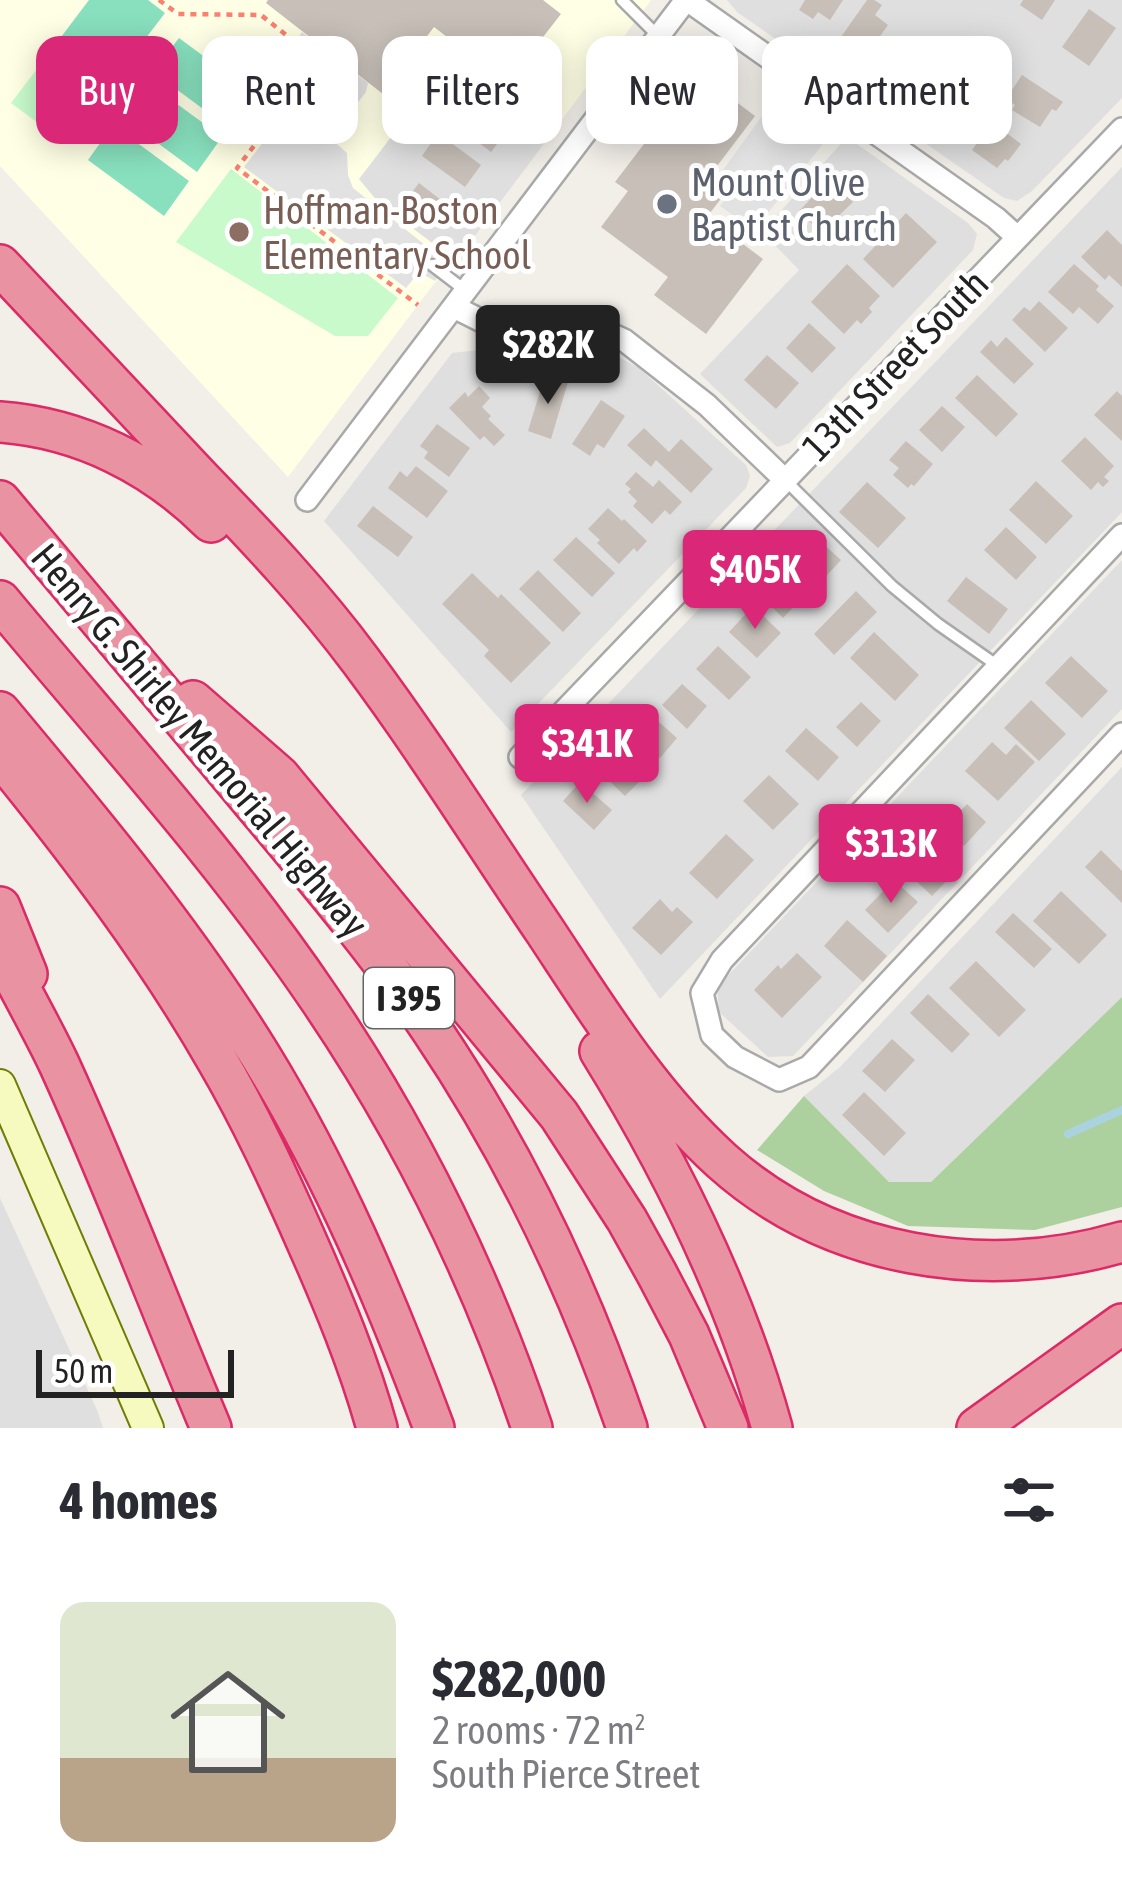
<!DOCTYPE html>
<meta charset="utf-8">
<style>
body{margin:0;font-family:"Asap Condensed",sans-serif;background:#f2f2f3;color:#2b2b33;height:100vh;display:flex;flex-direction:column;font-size:45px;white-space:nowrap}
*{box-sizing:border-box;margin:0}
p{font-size:39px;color:#7c7c81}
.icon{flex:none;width:66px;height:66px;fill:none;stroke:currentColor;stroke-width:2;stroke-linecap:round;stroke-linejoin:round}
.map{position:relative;height:1428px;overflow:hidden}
.side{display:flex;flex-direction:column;background:#fff;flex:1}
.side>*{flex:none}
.hud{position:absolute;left:36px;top:36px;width:1050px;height:108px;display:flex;gap:24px}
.scale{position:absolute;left:36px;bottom:30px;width:198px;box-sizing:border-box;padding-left:12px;border:6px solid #222;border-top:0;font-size:33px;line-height:42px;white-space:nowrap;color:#222;-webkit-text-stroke:9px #fff;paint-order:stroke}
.price{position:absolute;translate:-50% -102px;padding:0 27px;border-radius:12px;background:#db2777;color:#fff;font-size:39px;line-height:78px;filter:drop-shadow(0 3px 6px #0008)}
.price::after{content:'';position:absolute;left:50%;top:72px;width:36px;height:27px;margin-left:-18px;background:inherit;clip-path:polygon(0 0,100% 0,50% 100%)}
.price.on{background:#222;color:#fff}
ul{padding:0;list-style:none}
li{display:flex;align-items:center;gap:36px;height:300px;padding:0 60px}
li+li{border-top:3px solid #e1e1e2}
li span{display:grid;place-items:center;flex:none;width:336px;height:240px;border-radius:24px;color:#555}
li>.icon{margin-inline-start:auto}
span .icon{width:144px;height:144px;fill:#fffc;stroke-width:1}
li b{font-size:51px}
h2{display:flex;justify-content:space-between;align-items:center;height:144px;padding:0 60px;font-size:51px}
.tag{padding:0 42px;border-radius:24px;background:#fff;box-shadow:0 6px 30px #0003;font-size:42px;line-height:108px}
.tag.on{background:#db2777;color:#fff}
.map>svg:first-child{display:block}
</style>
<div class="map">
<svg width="1122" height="1428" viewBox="0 0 1122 1428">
<rect width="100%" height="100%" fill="#f2efe9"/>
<path fill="#e0dfdf" d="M727 0H1122V98L1032 191 1017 201 1004 198 737 12Z
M446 65 546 141 456 261 378 203 358 179Z
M847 137 968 223 977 234 973 250 790 443 777 447 700 374 799 270 762 232Z
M1122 167V512L660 999 521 795Z
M542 343 576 345 613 354 639 368 746 465 750 476 746 488 511 732 324 521 452 353Z
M1122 560V709L793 1056 768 1057 719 1012 717 987Z
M1122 767V997L931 1182H889L804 1096 840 1067Z
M0 1198 97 1410 103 1428H0Z"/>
<path fill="#ffffe5" d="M0 0H651L546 141 446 65 359 179 378 202 456 261 433 285 288 477 0 166Z"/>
<path fill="#add19e" d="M1122 997V1207L1035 1230 908 1226 824 1191 757 1150 804 1096 889 1182H931Z"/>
<path fill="#c8facc" d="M43 61 97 102 66 144 11 103Z
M231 169 398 298 368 336H335L176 242Z"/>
<path fill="#88e0be" d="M89 0H148L165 13 97 102 43 61Z
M179 38 255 94 229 128 153 72Z
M146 81 222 137 197 172 121 116Z
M113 125 189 181 164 216 88 160Z"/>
<path fill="#e2e2e2" d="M302 32 368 83 366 92 330 138 347 153 348 175 353 188 448 263 435 281 419 272 406 288 244 167 291 106 294 98 289 90 271 77Z
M770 105 823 144 754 230 720 206 733 188 718 177Z"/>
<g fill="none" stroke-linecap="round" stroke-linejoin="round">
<path stroke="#aad3df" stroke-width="8" d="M1068 1134 1122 1110"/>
</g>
<path fill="#c7bfb8" d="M268 0H543L561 14 507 83 434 27 383 94 266 3Z
M805 0H843L830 20 818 12 813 19 799 10Z
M867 0H874L882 5 875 15 888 25 866 56 859 50 855 55 844 47 848 42 841 37Z
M1023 0H1055L1042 20 1020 5Z
M1089 9 1116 28 1089 66 1062 47Z
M897 37 913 48 920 37 934 46 910 83 903 79 899 84 891 79 895 73 880 63Z
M698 73 755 116 708 178 726 192 707 217 763 259 706 334 654 295 668 277 601 227 628 191 615 182Z
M1022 75 1063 102 1056 111 1052 109 1040 127 1012 110 1015 105 1006 99Z
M471 95 511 126 491 152 450 121Z
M992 122 1021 144 1008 161 1005 159 997 168 972 150Z
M438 133 481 165 465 187 422 156Z
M419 183 450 207 434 228 403 204Z
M825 184 835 194 840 189 853 202 821 233 799 211Z
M906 213 937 242 893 288 863 259Z
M1107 230 1122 245V287L1109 275 1105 280 1081 257Z
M847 264 880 296 869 308 872 312 861 324 857 320 844 334 811 302Z
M1074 264 1099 286 1096 290 1114 306 1098 324 1079 307 1073 314 1048 292Z
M1039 301 1068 328 1045 352 1012 320 1024 307 1030 311Z
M809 323 836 348 812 373 786 348Z
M1006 337 1034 364 1014 384 980 352 991 340 997 347Z
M767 355 799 383 776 409 744 380Z
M545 375 568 382 551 439 528 431Z
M977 375 1018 414 996 437 955 398Z
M479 386 490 398 482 407 491 416 488 419 505 435 494 446 484 436 480 440 449 408 465 392 468 397Z
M1117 391 1122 396V441L1094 415Z
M601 400 625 416 604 448 597 444 590 456 572 444Z
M942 406 965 427 942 452 919 430Z
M437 424 470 448 449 477 424 458 428 452 420 446Z
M644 428 669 452 681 439 713 469 691 493 656 460 651 467 627 445Z
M1085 437 1114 466 1104 477 1109 481 1103 487 1098 482 1091 490 1061 461Z
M906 441 933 464 914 486 911 484 908 488 893 475 899 468 889 460Z
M416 466 448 491 427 518 388 488 400 471 407 477Z
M636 472 653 487 659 480 682 502 670 515 665 510 652 524 633 506 637 501 628 492 631 489 625 484Z
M1036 481 1073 516 1046 544 1009 510Z
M867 482 906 518 878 548 839 512Z
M373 506 413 537 398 557 357 526Z
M608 508 622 521 624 519 647 541 637 552 634 548 619 564 597 543 600 540 588 529Z
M1006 527 1037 557 1016 580 984 550Z
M810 532 841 560 817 586 786 557Z
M576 537 615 573 592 597 553 560Z
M538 570 581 613 563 632 519 589Z
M472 573 498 598 501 594 551 643 511 683 484 656 489 650 442 604Z
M781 573 804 596 783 618 760 595Z
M966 577 1008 609 989 634 947 601Z
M856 591 877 612 834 655 814 634Z
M753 606 781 633 757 658 729 632Z
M874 632 919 675 895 701 850 658Z
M718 646 751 677 729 700 696 669Z
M1071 656 1108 691 1082 718 1045 683Z
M682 684 707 706 687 729 662 705Z
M1031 700 1066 734 1039 761 1004 728Z
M861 702 881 721 857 747 836 727Z
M651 715 677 738 660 758 634 735Z
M806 728 839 757 818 781 785 751Z
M992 742 1006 755 1016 744 1035 762 998 801 965 771Z
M612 748 643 778 625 796 594 766Z
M769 775 799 804 773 830 743 801Z
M580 782 612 810 594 830 563 801Z
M967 804 986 822 964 846 945 828Z
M921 830 960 867 932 896 893 859Z
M726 834 754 860 717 899 689 873Z
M1101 850 1122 871V903L1085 867Z
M894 880 918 902 888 933 865 910Z
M1061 891 1107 935 1079 964 1033 921Z
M660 899 672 912 677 907 693 922 661 955 632 928Z
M1013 913 1052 949 1034 968 995 932Z
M847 920 887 956 863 982 824 946Z
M797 953 822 977 782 1018 754 990 778 965 781 969Z
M976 961 1026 1010 999 1037 949 988Z
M928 994 970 1034 952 1053 910 1013Z
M892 1039 915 1060 885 1092 862 1071Z
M864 1092 906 1133 884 1156 842 1115Z"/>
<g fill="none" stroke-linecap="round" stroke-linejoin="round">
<defs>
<path id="lane" d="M622 0 658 36
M432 265 466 291
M786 481 892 586 938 624 998 666"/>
<path id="street" d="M687 0 996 218 1017 237
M454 307 482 321 508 326 566 322 602 330 624 340 707 405 786 481
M307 500 686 0
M1122 535 722 960 702 993 712 1035 735 1057 779 1080 809 1067 1122 734
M520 757 1122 129"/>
<path id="secondary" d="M0 1085 148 1428"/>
<path id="highway" d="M0 265C66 336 133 406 199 477 256 536 312 595 361 661 426 748 484 841 545 931 598 1011 650 1096 722 1161 830 1258 985 1282 1122 1242
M0 422C81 428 154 465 211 522
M0 501C80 596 160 691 240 787 306 866 373 944 431 1029 514 1152 579 1288 627 1428
M0 601C108 731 224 858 319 998 409 1130 481 1276 532 1428
M193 701 279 776 559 1115 627 1220 657 1274 689 1335 728 1428
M0 712C92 822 184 932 260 1055 332 1172 386 1299 434 1428
M0 755C79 852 155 952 217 1060 251 1118 279 1179 306 1240 333 1301 359 1363 377 1428
M0 907 27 974
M0 950C19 988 41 1026 59 1064 114 1184 160 1307 211 1428
M600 1051C673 1169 735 1294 772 1428
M977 1428 1122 1324"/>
</defs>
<use href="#lane" stroke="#a9a9a9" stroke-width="15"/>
<use href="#street" stroke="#a9a9a9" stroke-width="26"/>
<use href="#secondary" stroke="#707d05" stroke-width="34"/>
<use href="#highway" stroke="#dc2a67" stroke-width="44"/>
<path stroke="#fa8072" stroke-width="4.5" stroke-dasharray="6 6" stroke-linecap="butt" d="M159 0 178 14 261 15 291 39 261 79 289 100 237 168 418 305"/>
<use href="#lane" stroke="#fff" stroke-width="10"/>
<use href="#street" stroke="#fff" stroke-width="21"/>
<use href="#secondary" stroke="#f7fabf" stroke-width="30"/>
<use href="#highway" stroke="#e892a2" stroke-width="39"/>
</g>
<circle fill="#6b7280" stroke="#fff" stroke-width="4.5" cx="667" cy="204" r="12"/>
<circle fill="#8d6e63" stroke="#fff" stroke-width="4.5" cx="239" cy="232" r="12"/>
<g text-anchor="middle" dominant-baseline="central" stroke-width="10" stroke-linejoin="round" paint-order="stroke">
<rect fill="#fff" stroke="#646464" stroke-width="3" x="364" y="968" width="90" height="60" rx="9"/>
<g font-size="36" font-weight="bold" fill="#222">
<text x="409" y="998">I 395</text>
</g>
<g font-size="39" fill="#5b616d" stroke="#fff" text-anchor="start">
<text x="691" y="182">Mount Olive<tspan x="691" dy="45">Baptist Church</tspan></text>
</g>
<g font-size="39" fill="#785e54" stroke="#fff" text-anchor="start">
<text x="263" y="210">Hoffman-Boston<tspan x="263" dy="45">Elementary School</tspan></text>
</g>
<g font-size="39" fill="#222" stroke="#fff">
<text transform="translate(895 365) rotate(-46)">13th Street South</text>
<text transform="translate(200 740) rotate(50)">Henry G. Shirley Memorial Highway</text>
</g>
</g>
</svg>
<div class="scale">50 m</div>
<b class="price on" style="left:548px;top:407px">$282K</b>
<b class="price" style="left:755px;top:632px">$405K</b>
<b class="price" style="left:587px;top:806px">$341K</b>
<b class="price" style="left:891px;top:906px">$313K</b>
<div class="hud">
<a class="tag on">Buy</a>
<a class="tag">Rent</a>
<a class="tag">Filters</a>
<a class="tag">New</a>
<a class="tag">Apartment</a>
</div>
</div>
<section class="side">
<h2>4 homes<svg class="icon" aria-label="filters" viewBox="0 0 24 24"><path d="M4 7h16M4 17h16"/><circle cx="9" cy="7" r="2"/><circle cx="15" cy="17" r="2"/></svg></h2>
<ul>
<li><span style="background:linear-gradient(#dfe7d0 65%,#b9a48a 0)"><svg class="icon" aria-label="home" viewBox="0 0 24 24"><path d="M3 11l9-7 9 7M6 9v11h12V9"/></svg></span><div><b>$282,000</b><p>2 rooms · 72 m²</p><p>South Pierce Street</p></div></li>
</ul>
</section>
